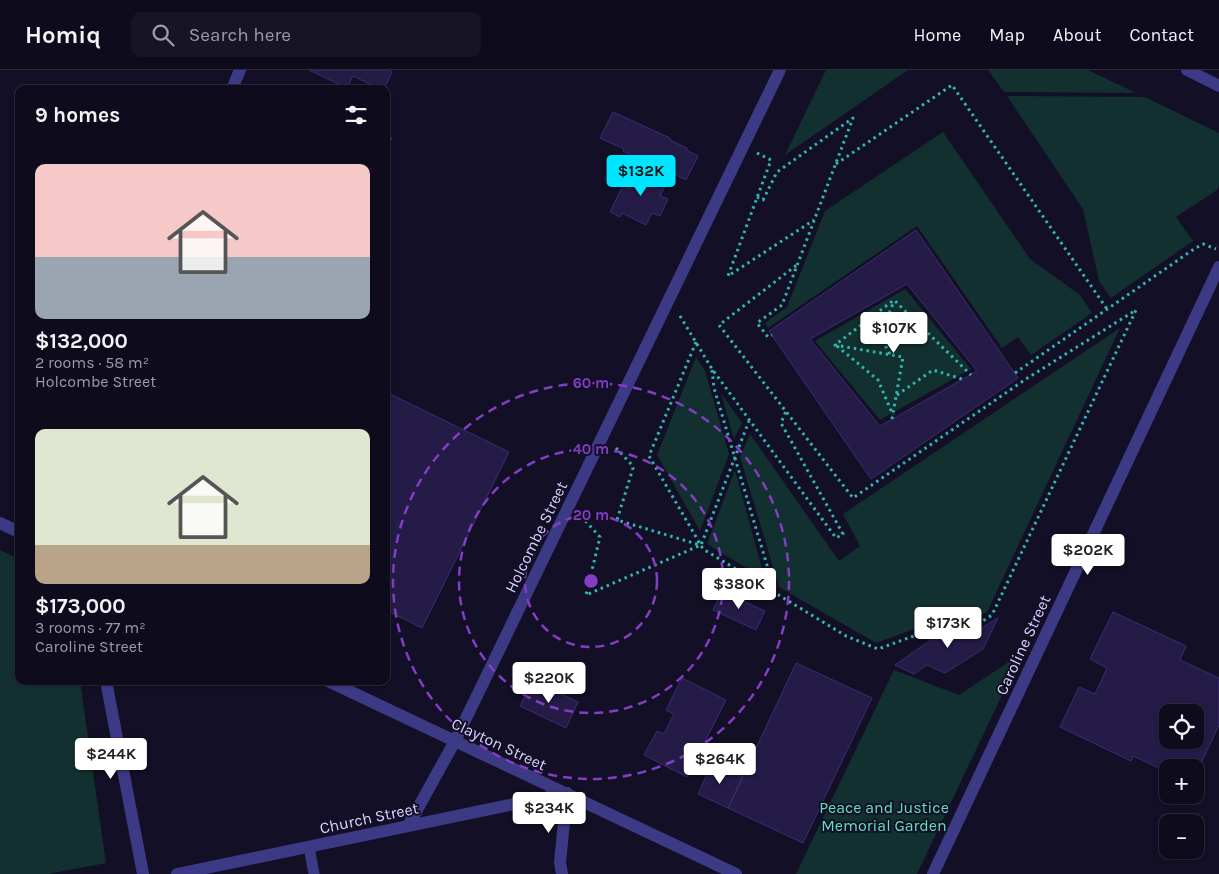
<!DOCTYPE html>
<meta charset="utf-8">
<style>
body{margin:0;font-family:Karla,sans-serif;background:#171425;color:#f1f3f6;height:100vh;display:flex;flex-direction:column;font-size:19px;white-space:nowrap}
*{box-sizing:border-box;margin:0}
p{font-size:16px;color:#9b9ba3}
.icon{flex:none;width:28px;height:28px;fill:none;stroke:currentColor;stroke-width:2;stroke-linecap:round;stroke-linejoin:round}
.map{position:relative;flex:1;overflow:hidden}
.sheet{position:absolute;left:15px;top:15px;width:375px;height:600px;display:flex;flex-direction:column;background:#0e0b1c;border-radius:10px;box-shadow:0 1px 4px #0004,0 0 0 1px #2e2b3b}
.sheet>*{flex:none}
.fabs{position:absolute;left:1159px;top:634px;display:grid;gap:10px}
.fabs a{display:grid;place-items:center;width:45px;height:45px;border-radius:10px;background:#0e0b1c;box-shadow:0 1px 4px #0004,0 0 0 1px #2e2b3b;font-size:25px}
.price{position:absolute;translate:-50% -42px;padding:0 11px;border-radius:5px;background:#fff;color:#222;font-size:16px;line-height:32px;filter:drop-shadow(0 1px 2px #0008)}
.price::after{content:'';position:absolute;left:50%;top:30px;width:15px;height:11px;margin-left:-8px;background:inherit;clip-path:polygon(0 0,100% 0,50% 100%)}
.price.selected{background:#00e5ff;color:#111}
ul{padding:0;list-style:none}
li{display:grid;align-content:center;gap:10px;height:265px;padding:0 20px}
li span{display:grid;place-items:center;height:155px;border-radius:10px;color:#555}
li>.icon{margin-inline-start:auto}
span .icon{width:90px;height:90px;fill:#fffc;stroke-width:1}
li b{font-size:21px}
h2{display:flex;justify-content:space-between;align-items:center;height:60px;padding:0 20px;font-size:21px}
header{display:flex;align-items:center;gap:30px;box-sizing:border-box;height:70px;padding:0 25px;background:#0e0b1c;border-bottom:1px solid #2e2b3b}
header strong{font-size:24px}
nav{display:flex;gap:28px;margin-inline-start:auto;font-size:18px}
.search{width:350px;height:45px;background:#171425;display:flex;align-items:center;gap:12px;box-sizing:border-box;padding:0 18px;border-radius:10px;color:#9b9ba3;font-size:19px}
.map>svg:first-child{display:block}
</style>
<header>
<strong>Homiq</strong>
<div class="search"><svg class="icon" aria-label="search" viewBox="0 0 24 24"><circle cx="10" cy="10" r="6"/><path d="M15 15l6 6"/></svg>Search here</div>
<nav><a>Home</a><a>Map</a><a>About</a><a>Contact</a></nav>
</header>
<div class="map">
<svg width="1219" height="804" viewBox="0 0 1219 804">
<rect width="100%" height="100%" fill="#130f26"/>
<path fill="#12302f" d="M826 0H908L785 85Z
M988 0H1088L1136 23 1004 22Z
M1007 26 1145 27 1219 63V116L1217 120 1176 147 1193 171 1111 228 1099 211 1083 139Z
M943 62 1030 189 1080 225 1092 243 1031 285 1018 267 1002 278 917 156 768 258 765 253 787 237 825 141Z
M905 219 971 299 880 350 815 271Z
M1120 258 987 542 971 549 958 543 876 573 779 517 740 387 750 364 839 491 860 476 843 444Z
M696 287 705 301 729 384 700 461 657 385Z
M721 323 742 353 734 369Z
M735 400 765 509 707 474Z
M0 480 19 489V611H80L106 793 48 804H0Z
M1022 583 917 804H796L894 600 959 625Z"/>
<path fill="#241b47" stroke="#3b2d73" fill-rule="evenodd" d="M309 0H388L392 2 384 19H380L353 6 347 18Z
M613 42 670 68V70L687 78 686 80 698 86 686 110 640 87 639 89 623 81 624 79 600 68Z
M386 65 392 68 386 80Z
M636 93 657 103 653 110 665 116 660 126 668 129 660 146 652 143 646 155 622 143 620 147 610 142 622 117 627 119 631 111 634 113 636 108 630 105Z
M916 160 1018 308 871 409 769 261ZM907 214 977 301 880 356 810 269Z
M386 322 509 382 422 558 386 540Z
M722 521 765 541 756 560 713 540Z
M1113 542 1186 576 1180 590 1219 608V655L1195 706V698H1168V702L1133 686 1131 691 1060 657 1079 617 1095 624 1107 598 1090 589ZM1168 642H1195V670H1168Z
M998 548 983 579 945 603 927 595 914 604 895 595 955 553 975 562Z
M796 593 872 628 803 773 728 738Z
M682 608 726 630 687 707 644 685 657 661 664 664 674 644 666 640Z
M533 610 578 632 566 658 520 636Z
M712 693 743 707 728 738 698 724Z"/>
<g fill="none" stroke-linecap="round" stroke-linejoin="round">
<path stroke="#2fb8b0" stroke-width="3" stroke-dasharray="2.5 4" stroke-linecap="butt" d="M757 83 771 90 728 206 814 150
M836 94 952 15 1107 239
M757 127 763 130 777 102 853 48 782 235 757 253 768 267 772 265
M680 246 712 299 836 468 843 464 781 353 786 341
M696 272 649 386 703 479 846 566 878 579 958 550 975 556 992 545 1136 240 1026 309 853 428 719 255 798 194
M837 276 878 310 893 345
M890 284 880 266 894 231
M712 300 714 318 775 522
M1015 303 1194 179 1203 174 1216 179
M897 325 933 300 962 309
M892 349 903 287 835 275 894 230 971 305
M616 378 632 395 633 398 617 450 700 475
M581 446 600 467 586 525 701 475 749 351"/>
<path stroke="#3d3a85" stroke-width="11" d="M309 777 314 804"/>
<path stroke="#3d3a85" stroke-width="12" d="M232 19 240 0
M562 804 560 792 567 723
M933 804 1219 197"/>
<path stroke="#3d3a85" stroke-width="12" d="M1187 0 1219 16
M0 453 19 462
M106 611 143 804
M328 611 736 804
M408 756 455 671 780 0
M177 804 567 723"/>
</g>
<g fill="none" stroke="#843dc5" stroke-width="2.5" stroke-dasharray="9 6">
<circle cx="591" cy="511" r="66"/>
<circle cx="591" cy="511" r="132"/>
<circle cx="591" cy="511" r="198"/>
</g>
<g text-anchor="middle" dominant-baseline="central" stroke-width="4" stroke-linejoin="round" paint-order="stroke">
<g font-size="16" fill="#d9d4ff" stroke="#130f26">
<text transform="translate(536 467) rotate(-64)">Holcombe Street</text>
<text transform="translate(1023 575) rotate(-65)">Caroline Street</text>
<text transform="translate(499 674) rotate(25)">Clayton Street</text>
<text transform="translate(369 748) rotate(-12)">Church Street</text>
</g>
<g font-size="16" fill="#5fe0c0" stroke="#130f26">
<text x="884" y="737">Peace and Justice<tspan x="884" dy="18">Memorial Garden</tspan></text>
</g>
</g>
<circle cx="591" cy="511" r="8" fill="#843dc5" stroke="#130f26" stroke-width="2.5"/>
<g font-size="15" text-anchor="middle" font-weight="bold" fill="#843dc5" stroke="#130f26" stroke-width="4" stroke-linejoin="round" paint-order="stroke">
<text x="591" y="318">60 m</text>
<text x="591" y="384">40 m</text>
<text x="591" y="450">20 m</text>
</g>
</svg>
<div class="fabs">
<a><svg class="icon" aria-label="locate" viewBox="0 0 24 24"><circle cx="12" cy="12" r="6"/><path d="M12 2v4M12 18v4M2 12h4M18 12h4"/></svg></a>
<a>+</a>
<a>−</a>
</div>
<b class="price selected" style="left:641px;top:127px">$132K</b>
<b class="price" style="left:894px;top:284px">$107K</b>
<b class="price" style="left:1088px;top:506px">$202K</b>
<b class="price" style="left:739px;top:540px">$380K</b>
<b class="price" style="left:948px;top:579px">$173K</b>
<b class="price" style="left:549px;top:634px">$220K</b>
<b class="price" style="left:111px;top:710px">$244K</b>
<b class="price" style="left:720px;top:715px">$264K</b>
<b class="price" style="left:549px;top:764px">$234K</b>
<section class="sheet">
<h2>9 homes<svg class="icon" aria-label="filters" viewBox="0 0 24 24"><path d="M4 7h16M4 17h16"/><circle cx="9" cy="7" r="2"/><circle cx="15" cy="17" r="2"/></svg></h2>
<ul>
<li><span style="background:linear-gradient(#f6c9c9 60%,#9aa5b1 0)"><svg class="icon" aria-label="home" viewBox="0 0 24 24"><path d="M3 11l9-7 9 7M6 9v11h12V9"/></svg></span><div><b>$132,000</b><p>2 rooms · 58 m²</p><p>Holcombe Street</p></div></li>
<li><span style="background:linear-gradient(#dfe7d0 75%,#b9a48a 0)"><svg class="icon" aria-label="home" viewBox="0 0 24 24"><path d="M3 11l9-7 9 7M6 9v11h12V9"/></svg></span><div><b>$173,000</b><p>3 rooms · 77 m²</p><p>Caroline Street</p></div></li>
</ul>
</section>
</div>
